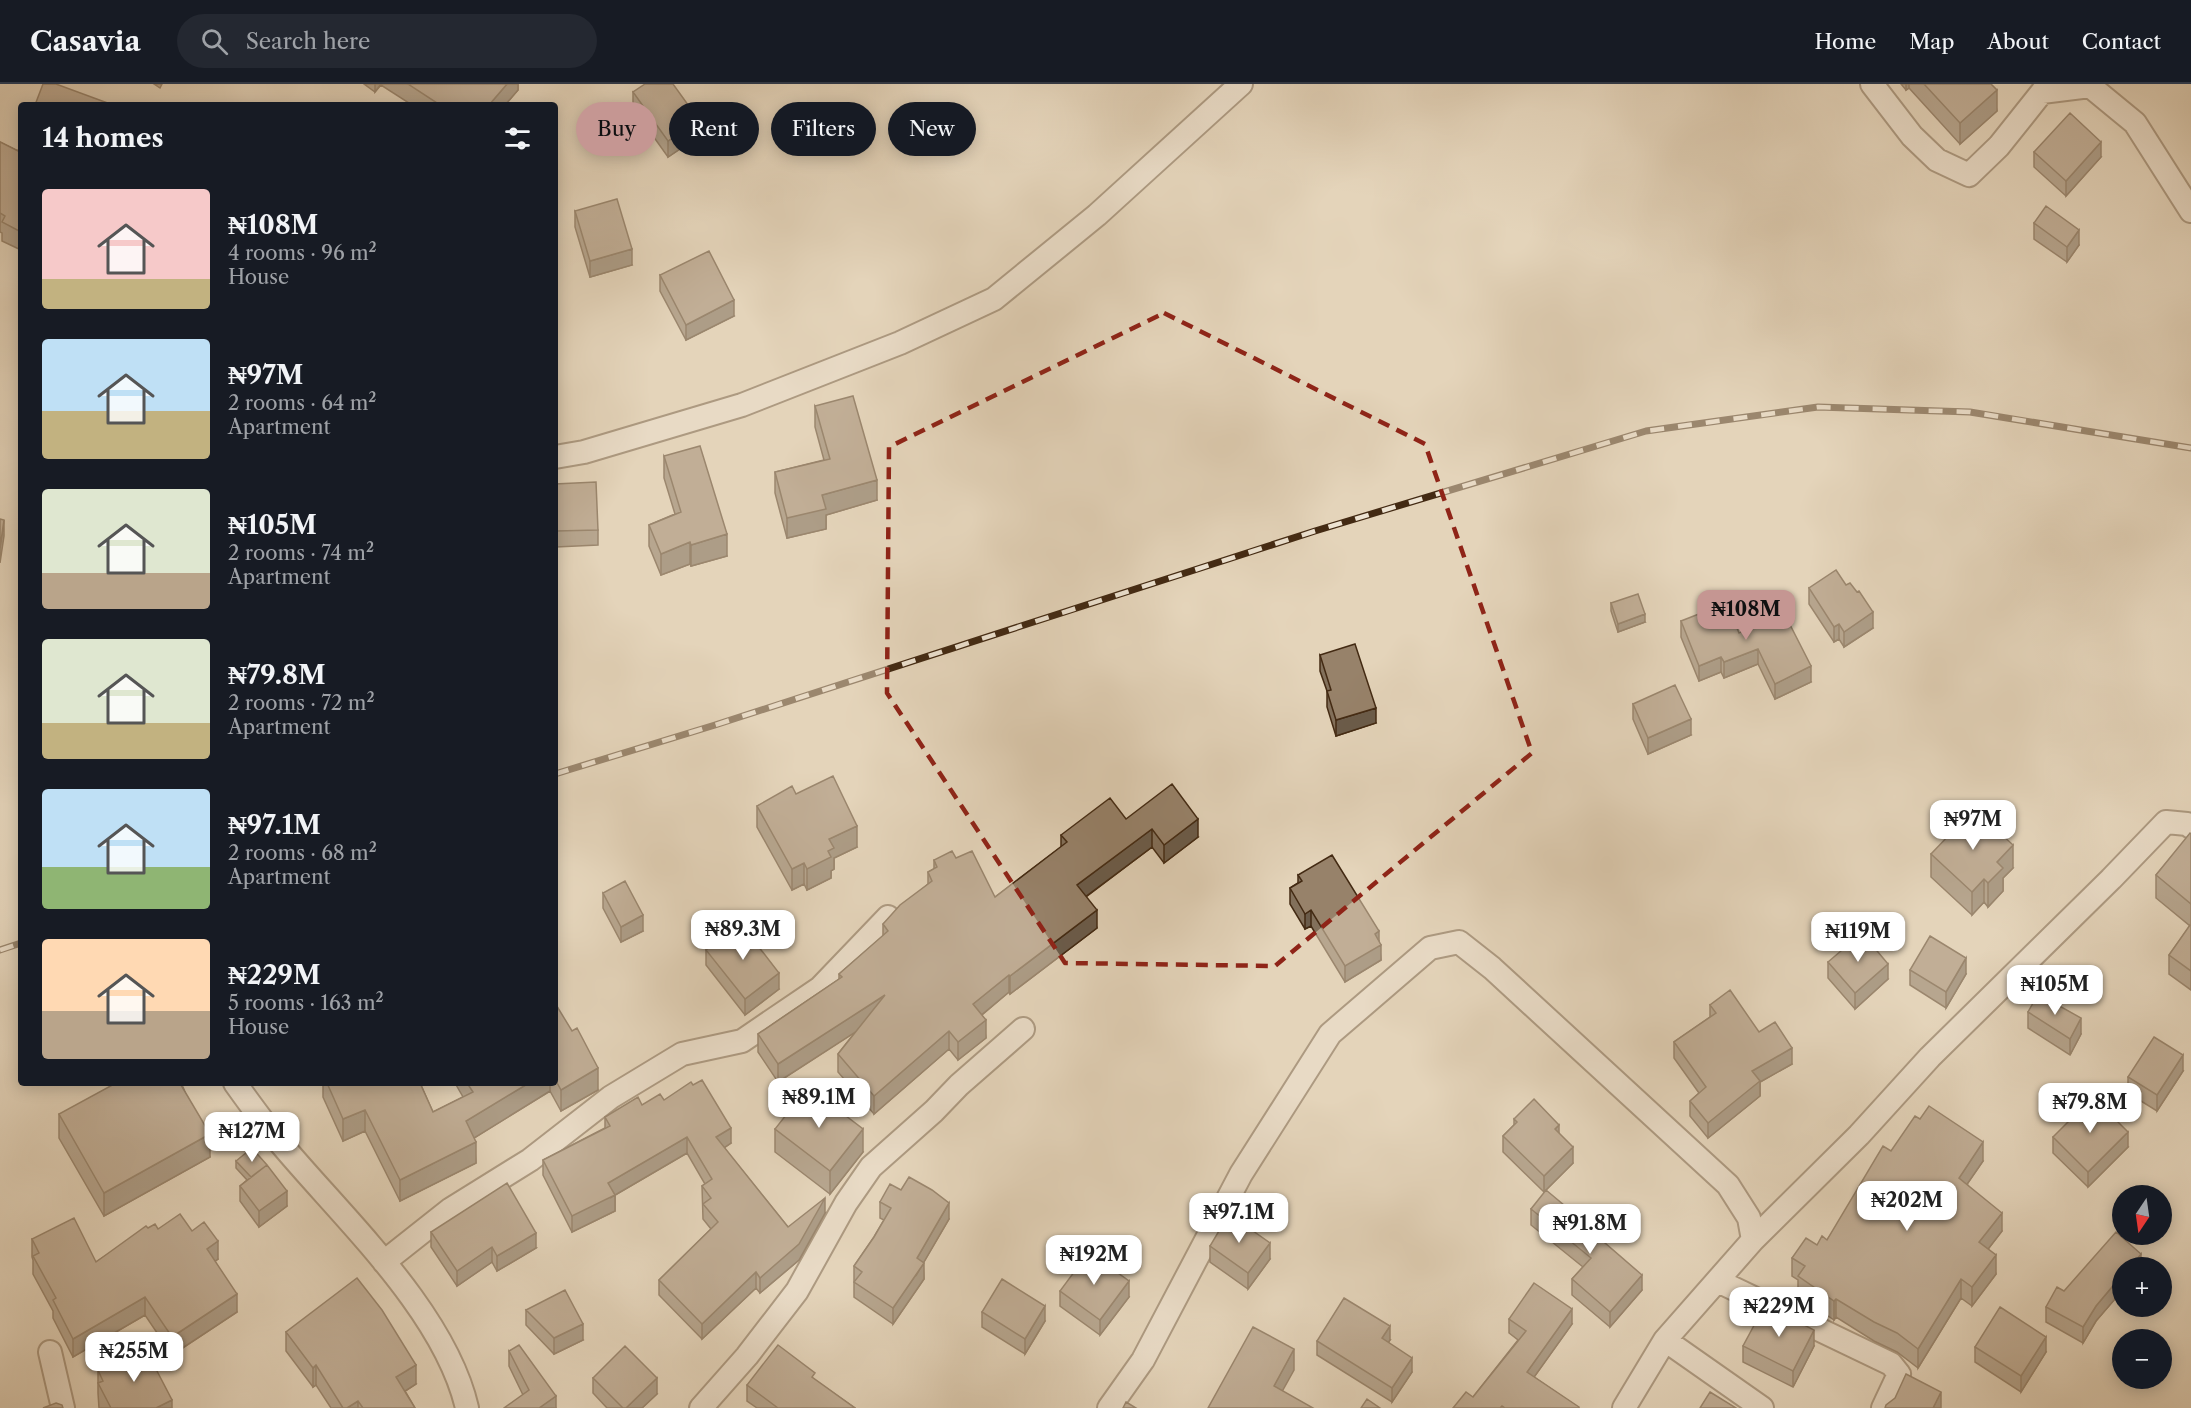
<!DOCTYPE html>
<meta charset="utf-8">
<style>
body{margin:0;font-family:"Libre Caslon Text",serif;background:#242831;color:#f1f3f6;height:100vh;display:flex;flex-direction:column;font-size:22px;white-space:nowrap}
*{box-sizing:border-box;margin:0}
p{font-size:20px;color:#9ea1a6}
.icon{flex:none;width:33px;height:33px;fill:none;stroke:currentColor;stroke-width:2;stroke-linecap:round;stroke-linejoin:round}
.map{position:relative;flex:1;overflow:hidden}
.drawer{position:absolute;left:18px;top:18px;width:540px;height:984px;display:flex;flex-direction:column;background:#171b24;border-radius:6px;box-shadow:0 3px 15px #0003}
.drawer>*{flex:none}
.hud{position:absolute;left:576px;top:18px;width:570px;height:54px;display:flex;gap:12px}
.needle{width:39px;rotate:193deg}
.fabs{position:absolute;left:2112px;top:1101px;display:grid;gap:12px}
.fabs a{display:grid;place-items:center;width:60px;height:60px;border-radius:50%;background:#171b24;box-shadow:0 3px 15px #0003;font-size:30px}
.price{position:absolute;translate:-50% -51px;padding:0 14px;border-radius:12px;background:#fff;color:#222;font-size:20px;line-height:39px;filter:drop-shadow(0 2px 3px #0008)}
.price::after{content:'';position:absolute;left:50%;top:36px;width:18px;height:14px;margin-left:-9px;background:inherit;clip-path:polygon(0 0,100% 0,50% 100%)}
.price.selected{background:#c59692;color:#111}
ul{padding:0;list-style:none}
li{display:flex;align-items:center;gap:18px;height:150px;padding:0 24px}
li span{display:grid;place-items:center;flex:none;width:168px;height:120px;border-radius:6px;color:#555}
li>.icon{margin-inline-start:auto}
span .icon{width:72px;height:72px;fill:#fffc;stroke-width:1}
li b{font-size:26px}
h2{display:flex;justify-content:space-between;align-items:center;height:72px;padding:0 24px;font-size:26px}
.pill{padding:0 21px;border-radius:27px;background:#171b24;box-shadow:0 3px 15px #0003;font-size:21px;line-height:54px}
.pill.selected{background:#c59692;color:#111}
header{display:flex;align-items:center;gap:36px;box-sizing:border-box;height:84px;padding:0 30px;background:#171b24;border-bottom:2px solid #363941}
header strong{font-size:28px}
nav{display:flex;gap:33px;margin-inline-start:auto;font-size:21px}
.search{width:420px;height:54px;background:#242831;display:flex;align-items:center;gap:15px;box-sizing:border-box;padding:0 21px;border-radius:33px;color:#9ea1a6;font-size:22px}
.map>svg:first-child{display:block}
</style>
<header>
<strong>Casavia</strong>
<div class="search"><svg class="icon" aria-label="search" viewBox="0 0 24 24"><circle cx="10" cy="10" r="6"/><path d="M15 15l6 6"/></svg>Search here</div>
<nav><a>Home</a><a>Map</a><a>About</a><a>Contact</a></nav>
</header>
<div class="map">
<svg width="2191" height="1324" viewBox="0 0 2191 1324">
<rect width="100%" height="100%" fill="#e4d4ba"/>
<filter id="stains"><feTurbulence type="fractalNoise" baseFrequency=".00333" numOctaves="4"/><feColorMatrix values="0 0 0 0 .2 0 0 0 0 .09 0 0 0 0 .02 0 0 0 .5 -.17"/></filter>
<radialGradient id="worn" r=".72"><stop offset=".6" stop-color="#630" stop-opacity="0"/><stop offset="1" stop-color="#630" stop-opacity=".3"/></radialGradient>
<g fill="none" stroke-linecap="round" stroke-linejoin="round">
<defs>
<path id="minor" d="M1872 0 1912 52 1937 76 1969 91 1999 62 2042 8 2090 2 2135 39 2191 127
M555 373 584 368 742 321 900 259 994 215 1097 131 1241 0
M235 999C250 1020 265 1041 282 1061 344 1135 445 1228 467 1324
M1753 1156 1859 1051 1930 973 2111 795 2166 738 2187 740 2191 743
M384 1178 451 1125 530 1076 611 1013 682 970 742 957 820 904 888 833
M1718 1197 1891 1280 1899 1290 1883 1324
M1665 1256 1762 1324
M50 1268 63 1324
M701 1324 747 1272 797 1207 846 1119 871 1083 934 1027 959 1001 1023 945
M1109 1324 1143 1276 1241 1090 1330 950 1430 864 1459 858 1492 884 1728 1101 1749 1134 1753 1156 1665 1256 1624 1324"/>
</defs>
<use href="#minor" stroke="#6b543d" stroke-width="26"/>
<use href="#minor" stroke="#ede3d2" stroke-width="22"/>
<defs>
<path id="rail" d="M555 690 715 641 1315 447 1646 347 1818 323 1970 328 2191 364
M0 866 21 859"/>
</defs>
<use href="#rail" stroke="#432a13" stroke-width="7"/>
<use href="#rail" stroke="#ede3d2" stroke-width="4.5" stroke-dasharray="14" stroke-linecap="butt"/>
</g>
<path fill="#82705b" stroke="#432a13" stroke-width="1.5" d="M154 0H162L160 4Z
M364 0H518V6L505 21H412L381 1 375 8Z
M1901 0H1991L1997 27 1960 60 1909 4 1906 6Z
M633 8 699 52 668 73 633 24Z
M0 58 18 67 21 59V166L2 157V149L0 148Z
M2034 68 2101 73 2066 112 2034 83Z
M575 127 632 181 590 193 575 143Z
M2034 139 2079 161 2067 178 2034 155Z
M660 191 734 232 686 256 660 207Z
M815 322 877 416 826 431V445L787 454 775 409V388L824 376 815 343Z
M664 372 727 472 691 482 690 480 661 491 649 462V441L675 430 664 394Z
M555 400 598 446V461L556 463Z
M1809 504 1873 544 1844 563 1839 555 1834 558 1809 520Z
M1611 519 1645 538 1618 548 1611 527Z
M1681 537 1739 549 1811 598 1775 615 1758 580 1724 594 1721 588 1699 597 1681 553Z
M1320 571 1376 639 1336 652 1327 623V607L1320 587Z
M1633 620 1691 651 1648 670 1633 635Z
M796 710 857 763 834 774V785L831 787V794L807 806 804 800 792 806 757 743V722Z
M1126 735 1198 753 1164 779 1152 763 1086 813 1097 844 1010 910 1009 908 982 931 986 954 958 976 949 965 874 1030 838 988V970L856 947 778 998 758 968V950L839 895V890L883 852V840L928 800V788L934 785V776L956 774 995 813 1061 763V751Z
M2191 750V906L2169 890V871L2190 842 2156 814V791Z
M1931 770 2013 784 2003 794V807L1988 823 1984 818 1972 831 1931 793Z
M1298 791 1379 857 1381 876 1345 898 1311 842 1305 845 1290 820V804L1298 799Z
M603 809 643 847 621 858 603 824Z
M706 866 779 905 745 931 706 881Z
M1828 878 1888 895 1855 925 1828 894Z
M1910 886 1966 890 1946 924 1910 901Z
M555 919 598 1006 561 1027 550 1007 474 1054 476 1079 400 1117 365 1047 343 1057 323 1013V999H420L433 1028 463 1013 455 999H555Z
M1710 921 1759 948 1792 980 1760 998V1012L1708 1054 1690 1032V1017L1699 1009 1674 974V958L1710 933Z
M2028 928 2081 950 2070 971 2028 944Z
M2183 987 2157 1027 2128 1009V993Z
M183 1003 210 1073 104 1132 59 1054V1030Z
M664 1016 731 1059 724 1064 788 1143 825 1129 799 1176 760 1209 756 1204 702 1255 659 1211V1196L711 1145 703 1135 702 1102 705 1100 687 1069 615 1111V1127L572 1148 543 1091V1076L605 1044V1033L642 1021Z
M1514 1035 1573 1079 1544 1108 1503 1068V1052L1514 1041Z
M775 1045 863 1068 830 1110 775 1068Z
M2053 1053 2128 1063 2088 1103 2053 1069Z
M1891 1067 1983 1077 1967 1100 2002 1147 1988 1165 1996 1190 1972 1222 1961 1214 1918 1284 1897 1268 1874 1257 1836 1233 1834 1236 1798 1211V1196L1792 1192V1174L1817 1161 1827 1156Z
M236 1077 287 1122 259 1143 240 1117V1102L247 1096 236 1084Z
M880 1118 949 1135 923 1179 924 1195 893 1240 854 1213V1182L874 1153 884 1136 880 1134Z
M1531 1125 1583 1140 1642 1206 1610 1243 1572 1211V1195L1583 1183 1531 1141Z
M148 1144 192 1147 218 1175 215 1177 237 1228 172 1271 145 1231 73 1273 53 1234V1227L33 1190V1176L32 1173V1155L96 1178Z
M431 1148 536 1164 497 1187 492 1178 457 1202 431 1163Z
M1210 1162 1270 1175 1248 1205 1210 1178Z
M2141 1184 2096 1237 2083 1259 2046 1238V1223L2064 1207Z
M1060 1207 1129 1213 1100 1251 1060 1222Z
M526 1226 583 1256 554 1270 526 1241Z
M982 1228 1045 1237 1025 1270 982 1243Z
M1509 1235 1572 1240 1534 1293 1579 1324H1453L1473 1313 1518 1256 1509 1249Z
M286 1248 416 1300 405 1307 415 1324H331L316 1301 313 1303 286 1267Z
M1390 1256 1388 1258 1412 1288 1392 1318 1317 1271V1257Z
M1743 1262H1814L1793 1303 1743 1278Z
M1975 1263 2046 1268 2021 1308 1975 1278Z
M509 1267 556 1324 523 1311 509 1282Z
M98 1286 172 1324H99L98 1309Z
M593 1294 657 1310 642 1324H607L593 1309Z
M815 1296 855 1324H757L747 1317V1301Z"/>
<path fill="#6a5b4a" stroke="#432a13" stroke-width="1.5" d="M375 0H381L375 8Z
M507 0H518V6L505 21H489Z
M1906 0H1909V4L1906 6Z
M1997 6V27L1960 60V39Z
M699 36V52L668 73V57Z
M2101 58V73L2066 112V97Z
M2079 146V161L2067 178V163Z
M632 165V181L590 193V177Z
M734 216V232L686 256V241Z
M877 396V416L826 431V445L787 454V434L822 411Z
M4 436V452L0 479V464Z
M727 450V472L691 482V461Z
M690 458V480L661 491V470Z
M1873 528V544L1844 563V548Z
M1645 530V538L1618 548V540Z
M1839 540V555L1834 558V543Z
M1758 565V580L1724 594V578Z
M1721 573V588L1699 597V582Z
M1811 582V598L1775 615V600Z
M1376 624V639L1336 652V636Z
M1691 635V651L1648 670V654Z
M1198 735V753L1164 779V761Z
M857 742V763L834 774V785L831 787V794L807 806V785L829 755Z
M1152 745V763L1077 819V801Z
M2013 761V784L2003 794V807L1988 823V799L1997 778Z
M804 779V800L792 806V785Z
M1984 795V818L1972 831V808Z
M1097 826V844L1010 910V892Z
M1311 826V842L1305 845V830Z
M643 831V847L621 858V843Z
M1379 847V862L1381 861V876L1345 898V882L1375 850Z
M1966 874V890L1946 924V908Z
M1888 880V895L1855 925V909Z
M779 889V905L745 931V915Z
M1009 891V908L973 938V920Z
M885 911V929L778 998V980Z
M2081 934V950L2070 971V955Z
M986 936V954L958 976V958Z
M949 947V965L874 1030V1012Z
M1792 964V980L1760 998V1012L1708 1054V1039L1752 987Z
M2183 971V987L2157 1027V1011Z
M598 984V1006L561 1027V1006Z
M529 999H550V1007L466 1059V1037Z
M365 1026V1047L343 1057V1035Z
M1559 1041V1057L1555 1045Z
M731 1044V1059L716 1069V1053Z
M863 1045V1068L830 1110V1087Z
M2128 1048V1063L2088 1103V1088Z
M210 1050V1073L104 1132V1109Z
M687 1053V1069L610 1114 615 1111V1127L572 1148V1132L608 1099Z
M476 1058V1079L400 1117V1096Z
M1983 1058V1077L1959 1112V1094Z
M1573 1063V1079L1544 1108V1092Z
M287 1107V1122L259 1143V1127Z
M825 1114V1129L799 1176 760 1209V1194Z
M949 1119V1135L917 1190V1174Z
M2002 1129V1147L1979 1177V1158Z
M536 1149V1164L497 1187V1172Z
M218 1157V1175L207 1183V1165Z
M1270 1159V1175L1248 1205V1189Z
M492 1163V1178L457 1202V1187Z
M2141 1170V1184H2130Z
M1996 1171V1190L1972 1222V1203Z
M924 1179V1195L893 1240V1224Z
M756 1188V1204L702 1255V1240Z
M1642 1191V1206L1610 1243V1228Z
M2122 1191V1207L2096 1237 2083 1259V1243L2096 1222Z
M1961 1195V1214L1918 1284V1265Z
M1129 1197V1213L1100 1251V1236Z
M237 1210V1228L172 1271V1253Z
M145 1213V1231L73 1273V1255Z
M1836 1215V1233L1834 1236V1217Z
M1045 1222V1237L1025 1270V1255Z
M1572 1225V1240L1527 1303V1288Z
M583 1240V1256L554 1270V1254Z
M1390 1242V1256L1382 1268V1254Z
M1814 1246V1262L1793 1303V1287Z
M2046 1253V1268L2021 1308V1292Z
M1294 1265V1286L1274 1322V1302Z
M1412 1274V1288L1392 1318V1304Z
M316 1281V1301L313 1303V1284Z
M416 1281V1300L396 1313V1293Z
M657 1294V1310L642 1324H626Z
M1941 1308V1324H1933Z
M556 1312V1324H539Z
M172 1316V1324H156Z
M358 1317V1324H347Z"/>
<path fill="#97826a" stroke="#432a13" stroke-width="1.5" d="M43 0H56L113 21H35Z
M408 0H507L489 21H440Z
M645 0H673L699 36 668 57 633 8Z
M1924 0H1991L1997 6 1960 39Z
M2070 29 2101 58 2066 97 2034 68Z
M0 58 18 67 21 59V148L2 138 5 132 0 129Z
M617 115 632 165 590 177 575 127Z
M2046 122 2079 146 2067 163 2034 139Z
M709 167 734 216 686 241 660 191Z
M853 312 877 396 822 411 826 425 787 434 775 388 830 375 815 322Z
M700 362 727 450 691 461 690 458 661 470 649 441 681 428 664 372Z
M596 398 598 446 556 447 555 400Z
M0 435 4 436 0 464Z
M1836 486 1846 501 1850 499 1857 508 1859 507 1873 528 1844 548 1839 540 1834 543 1809 504Z
M1638 510 1645 530 1618 540 1611 519Z
M1727 519 1739 549 1783 527 1811 582 1775 600 1758 565 1724 578 1721 573 1699 582 1681 537Z
M1355 560 1376 624 1336 636 1327 607 1331 606 1320 571Z
M1675 601 1691 635 1648 654 1633 620Z
M833 692 857 742 829 755 834 764 828 767 831 773 807 785 804 779 792 785 757 722 792 702 796 710Z
M1172 700 1198 735 1164 761 1152 745 1077 801 1097 826 1010 892 1009 891 973 920 986 936 958 958 949 947 874 1012 838 970 885 911 778 980 758 950 842 893 839 890 888 847 883 840 900 821 932 797 928 788 937 783 934 776 952 767 956 774 972 767 995 813 1067 758 1061 751 1110 714 1126 735Z
M1974 725 2013 761 1997 778 2003 784 1988 799 1984 795 1972 808 1931 770Z
M2190 749 2191 750V820L2156 791Z
M1332 771 1379 847 1375 850 1381 861 1345 882 1311 826 1305 830 1290 804 1302 797 1298 791Z
M625 797 643 831 621 843 603 809Z
M741 840 779 889 745 915 706 866Z
M2190 841 2191 842V887L2169 871Z
M1862 849 1888 880 1855 909 1828 878Z
M1930 852 1966 874 1946 908 1910 886Z
M1730 906 1759 948 1775 938 1792 964 1752 987 1760 997 1708 1039 1690 1017 1706 1003 1674 958 1716 929 1710 921Z
M2038 910 2081 934 2070 955 2028 928Z
M555 919 572 947 577 944 598 984 561 1006 555 995Z
M2154 953 2183 971 2157 1011 2128 993Z
M702 996 731 1044 716 1053 788 1143 825 1114 799 1160 760 1194 756 1188 702 1240 659 1196 718 1138 703 1120 711 1114 702 1102 712 1095 687 1053 608 1099 615 1111 572 1132 543 1076 610 1042 605 1033 638 1013 642 1021 660 1010 664 1016 691 998 693 1001Z
M116 999H182L183 1000 181 1001 210 1050 104 1109 59 1030Z
M327 999H420L433 1028 473 1008 467 999H529L466 1037 476 1058 400 1096 365 1026 343 1035Z
M808 1003 863 1045 830 1087 775 1045Z
M2093 1013 2128 1048 2088 1088 2053 1053Z
M1534 1015 1559 1041 1555 1045 1573 1063 1544 1092 1503 1052 1517 1038 1514 1035Z
M1929 1022 1983 1058 1959 1094 2002 1129 1979 1158 1996 1171 1972 1203 1961 1195 1918 1265 1897 1249 1874 1238 1836 1215 1834 1217 1798 1192 1805 1182 1792 1174 1806 1154 1817 1161 1822 1152 1827 1156 1883 1062 1891 1067 1915 1032 1920 1035Z
M252 1064 267 1081 251 1093 236 1077Z
M267 1081 287 1107 259 1127 240 1102Z
M909 1093 932 1106 949 1119 917 1174 924 1179 893 1224 854 1198 862 1188 854 1182 874 1153 891 1124 880 1118 890 1100 901 1106Z
M507 1099 536 1149 497 1172 492 1163 457 1187 431 1148Z
M1546 1106 1583 1137 1582 1139 1642 1191 1610 1228 1572 1195 1591 1174 1531 1125Z
M180 1130 192 1147 204 1138 218 1157 207 1165 237 1210 172 1253 145 1213 73 1255 53 1216 56 1214 33 1172 39 1169 32 1155 74 1134 96 1178 146 1142 148 1144 155 1140 158 1145Z
M1229 1130 1270 1159 1248 1189 1210 1162Z
M2116 1148 2141 1170 2130 1184H2122V1191L2096 1222 2083 1243 2046 1223 2057 1203 2064 1207Z
M1089 1168 1129 1197 1100 1236 1060 1207Z
M357 1194 382 1226 416 1281 396 1293 415 1324H363L358 1317 347 1324H343L316 1281 313 1284 286 1248Z
M1002 1195 1045 1222 1025 1255 982 1228Z
M1534 1199 1572 1225 1527 1288 1579 1323 1578 1324H1505L1502 1322 1500 1324H1453L1466 1308 1473 1313 1526 1247 1509 1235Z
M565 1206 583 1240 554 1254 526 1226Z
M1344 1214 1390 1242 1382 1254 1412 1274 1392 1304 1317 1257Z
M1765 1221 1814 1246 1793 1287 1743 1262Z
M2000 1223 2046 1253 2021 1292 1975 1263Z
M1253 1243 1294 1265 1274 1302 1313 1324H1208Z
M519 1261 556 1312 539 1324H504L529 1306 509 1267Z
M778 1261 815 1289 812 1293 855 1324H778L747 1301Z
M144 1262 172 1316 156 1324H111L98 1299 103 1297 98 1286Z
M625 1262 657 1294 626 1324H623L593 1294Z
M1906 1290 1941 1308 1933 1324H1885L1886 1321 1895 1314Z
M1710 1308 1736 1324H1700Z
M1367 1315 1380 1324H1361Z
M1126 1318 1136 1324H1123Z
M56 1319 62 1321 63 1324H43Z"/>
<path d="M0 0H2191V1324H0ZM1164 229 1425 360 1532 669 1275 882 1065 879 887 609 889 363Z" fill="#e4d4ba" fill-opacity=".55" fill-rule="evenodd"/>
<path fill="none" stroke="#8f2418" stroke-width="4.5" stroke-dasharray="12 8" stroke-linejoin="round" d="M1164 229 1425 360 1532 669 1275 882 1065 879 887 609 889 363Z"/>
<rect width="100%" height="100%" filter="url(#stains)"/>
<rect width="100%" height="100%" fill="url(#worn)"/>
</svg>
<div class="fabs">
<a><svg class="needle" viewBox="-14 -14 28 28"><path d="M0-13l5 13h-10z" fill="#e53935"/><path d="M0 13l5-13h-10z" fill="#9ea1a6"/></svg></a>
<a>+</a>
<a>−</a>
</div>
<b class="price selected" style="left:1746px;top:557px">₦108M</b>
<b class="price" style="left:1973px;top:767px">₦97M</b>
<b class="price" style="left:743px;top:877px">₦89.3M</b>
<b class="price" style="left:1858px;top:879px">₦119M</b>
<b class="price" style="left:2055px;top:932px">₦105M</b>
<b class="price" style="left:819px;top:1045px">₦89.1M</b>
<b class="price" style="left:2090px;top:1050px">₦79.8M</b>
<b class="price" style="left:252px;top:1079px">₦127M</b>
<b class="price" style="left:1907px;top:1148px">₦202M</b>
<b class="price" style="left:1239px;top:1160px">₦97.1M</b>
<b class="price" style="left:1590px;top:1171px">₦91.8M</b>
<b class="price" style="left:1094px;top:1202px">₦192M</b>
<b class="price" style="left:1779px;top:1254px">₦229M</b>
<b class="price" style="left:134px;top:1299px">₦255M</b>
<div class="hud">
<a class="pill selected">Buy</a>
<a class="pill">Rent</a>
<a class="pill">Filters</a>
<a class="pill">New</a>
</div>
<section class="drawer">
<h2>14 homes<svg class="icon" aria-label="filters" viewBox="0 0 24 24"><path d="M4 7h16M4 17h16"/><circle cx="9" cy="7" r="2"/><circle cx="15" cy="17" r="2"/></svg></h2>
<ul>
<li><span style="background:linear-gradient(#f6c9c9 75%,#c2b280 0)"><svg class="icon" aria-label="home" viewBox="0 0 24 24"><path d="M3 11l9-7 9 7M6 9v11h12V9"/></svg></span><div><b>₦108M</b><p>4 rooms · 96 m²</p><p>House</p></div></li>
<li><span style="background:linear-gradient(#bfe0f5 60%,#c2b280 0)"><svg class="icon" aria-label="home" viewBox="0 0 24 24"><path d="M3 11l9-7 9 7M6 9v11h12V9"/></svg></span><div><b>₦97M</b><p>2 rooms · 64 m²</p><p>Apartment</p></div></li>
<li><span style="background:linear-gradient(#dfe7d0 70%,#b9a48a 0)"><svg class="icon" aria-label="home" viewBox="0 0 24 24"><path d="M3 11l9-7 9 7M6 9v11h12V9"/></svg></span><div><b>₦105M</b><p>2 rooms · 74 m²</p><p>Apartment</p></div></li>
<li><span style="background:linear-gradient(#dfe7d0 70%,#c2b280 0)"><svg class="icon" aria-label="home" viewBox="0 0 24 24"><path d="M3 11l9-7 9 7M6 9v11h12V9"/></svg></span><div><b>₦79.8M</b><p>2 rooms · 72 m²</p><p>Apartment</p></div></li>
<li><span style="background:linear-gradient(#bfe0f5 65%,#8fb573 0)"><svg class="icon" aria-label="home" viewBox="0 0 24 24"><path d="M3 11l9-7 9 7M6 9v11h12V9"/></svg></span><div><b>₦97.1M</b><p>2 rooms · 68 m²</p><p>Apartment</p></div></li>
<li><span style="background:linear-gradient(#ffd9b3 60%,#b9a48a 0)"><svg class="icon" aria-label="home" viewBox="0 0 24 24"><path d="M3 11l9-7 9 7M6 9v11h12V9"/></svg></span><div><b>₦229M</b><p>5 rooms · 163 m²</p><p>House</p></div></li>
</ul>
</section>
</div>
